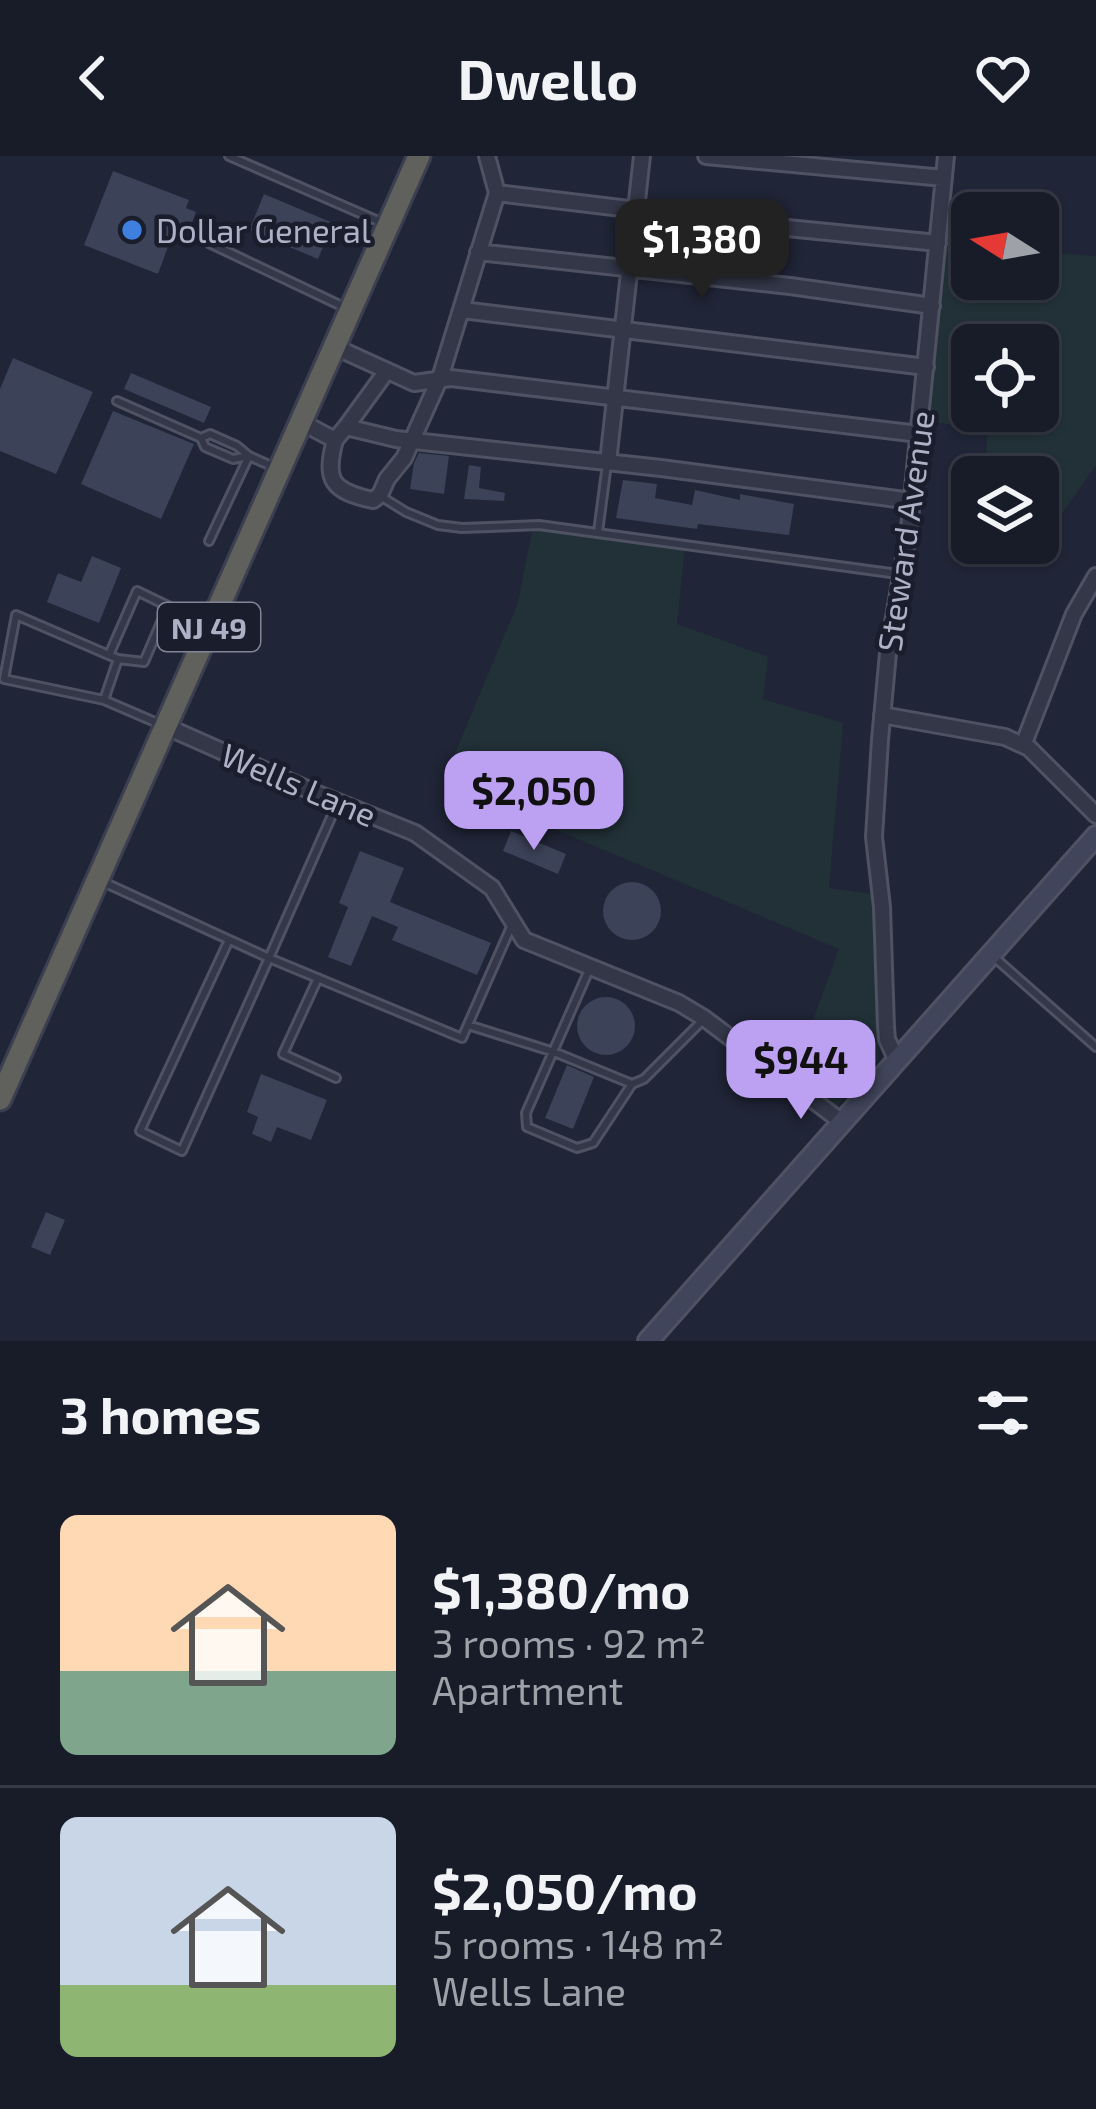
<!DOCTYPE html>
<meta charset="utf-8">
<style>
body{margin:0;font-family:"Exo 2",sans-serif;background:#252935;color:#f1f3f6;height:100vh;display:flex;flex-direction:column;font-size:45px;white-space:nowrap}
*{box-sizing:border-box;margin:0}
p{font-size:39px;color:#9fa1a8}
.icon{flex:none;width:66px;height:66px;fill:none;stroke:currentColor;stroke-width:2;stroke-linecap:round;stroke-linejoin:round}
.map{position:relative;height:1185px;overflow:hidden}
.drawer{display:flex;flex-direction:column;background:#181c29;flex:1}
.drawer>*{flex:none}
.needle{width:78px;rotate:281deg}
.tools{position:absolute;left:951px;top:36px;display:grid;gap:24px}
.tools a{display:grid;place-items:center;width:108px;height:108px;border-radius:18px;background:#181c29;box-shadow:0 3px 9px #0004,0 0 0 3px #363a46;font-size:60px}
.price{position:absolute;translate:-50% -102px;padding:0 27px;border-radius:24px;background:#bca0f2;color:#111;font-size:39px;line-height:78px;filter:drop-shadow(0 3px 6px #0008)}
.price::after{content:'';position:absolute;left:50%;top:72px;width:36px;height:27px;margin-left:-18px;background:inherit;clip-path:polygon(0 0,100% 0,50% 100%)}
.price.current{background:#222;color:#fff}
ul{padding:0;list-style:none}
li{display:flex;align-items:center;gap:36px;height:300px;padding:0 60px}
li+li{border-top:3px solid #363a46}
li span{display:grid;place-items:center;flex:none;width:336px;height:240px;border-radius:18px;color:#555}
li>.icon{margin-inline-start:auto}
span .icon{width:144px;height:144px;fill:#fffc;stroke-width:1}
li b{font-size:51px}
h2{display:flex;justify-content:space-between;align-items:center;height:144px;padding:0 60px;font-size:51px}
header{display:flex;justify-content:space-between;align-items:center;height:156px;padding:0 60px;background:#181c29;font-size:54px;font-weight:700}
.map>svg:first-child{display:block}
</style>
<header><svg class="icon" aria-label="back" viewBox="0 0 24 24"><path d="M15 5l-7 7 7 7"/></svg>Dwello<svg class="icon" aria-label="heart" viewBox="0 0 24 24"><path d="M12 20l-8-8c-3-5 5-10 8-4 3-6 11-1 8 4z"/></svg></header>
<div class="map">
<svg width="1096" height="1185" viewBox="0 0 1096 1185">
<rect width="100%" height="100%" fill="#202537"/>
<path fill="#223138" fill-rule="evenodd" d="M932 88 972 91V123H1038V96L1096 100V309L1029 404 983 400 984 387H1038V321H986L987 274 914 263ZM972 189H1038V255H972Z
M533 370 685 388 677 468 768 501 763 543 843 567 829 732 878 739 879 904 836 952 793 919 839 793 443 626 518 447Z"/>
<path fill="#3c4258" d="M113 15 189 44 186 52 196 56 185 85 172 80 158 118 84 89Z
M264 38 333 67 318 103 249 74Z
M13 202 93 236 56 318 0 295V233Z
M131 217 211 251 204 267 124 233Z
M113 255 194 288 161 363 81 328Z
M419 297 449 300 444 338 410 333 414 307Z
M469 309 481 311 479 332 505 337 504 345 464 343Z
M623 324 657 328 655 342 692 349 695 334 740 344V338L794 348 789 379 698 368 697 373 616 362Z
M92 400 121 412 99 467 47 446 58 417 81 426Z
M511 675 566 698 558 718 503 695Z
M360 695 404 712 390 746 491 787 477 819 392 784 398 771 372 760 351 810 328 801 348 751 339 747Z
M603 755a29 29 0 1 1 58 0a29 29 0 1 1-58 0Z
M577 870a29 29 0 1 1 58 0a29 29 0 1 1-58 0Z
M567 909 594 921 573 973 545 962Z
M261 918 327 944 311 984 277 971 271 986 252 978 258 961 247 956Z
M46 1056 65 1064 50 1099 31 1091Z"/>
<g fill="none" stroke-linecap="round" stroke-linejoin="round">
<defs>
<path id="service" d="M229 0 385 68
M209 87 348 153
M117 245 201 282
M210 278 237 290 249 300 233 303 205 291 201 282Z
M382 341 406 356 438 369 462 372 539 369 898 418
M598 376 607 308
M209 385 249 300 276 312
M109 499 137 435 168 450 144 506 118 503 16 459 4 523 104 544 162 569
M104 544 118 503
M101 725 269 802 337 648
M229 784 140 975 182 995 269 802 462 882 511 771
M994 801 1096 891
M589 814 526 957 527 971 577 992 593 987 632 928
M318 822 283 898 336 922
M468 869 554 896 632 928 644 923 704 863"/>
<path id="minor" d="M706 0 944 22
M497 37 787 72 938 87
M478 96 790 130 932 150
M462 154 926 211
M335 191 414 227 451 222 919 278
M301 266 335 284C324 325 332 335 373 344L380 339 387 323 404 302 440 222 497 37 487 0
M346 271 386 216
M335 284 346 271 396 283 661 312 912 345
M608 306 642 0
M882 559 1005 581 1029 592 1096 659
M165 570 318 638 415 677 492 732 524 784 679 847 704 862 842 966
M1024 587 1074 458 1096 420
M897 905 887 883 886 871 882 751 874 681 880 584 888 497 909 373 946 0"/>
<path id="secondary" d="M648 1185 1096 680"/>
<path id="trunk" d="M0 943 419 0"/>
</defs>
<use href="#service" stroke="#4e5263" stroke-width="12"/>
<use href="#minor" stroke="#4e5263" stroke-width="20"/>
<use href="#secondary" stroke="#4e5263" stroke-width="24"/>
<use href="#trunk" stroke="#3b3f4f" stroke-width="27"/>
<use href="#service" stroke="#333748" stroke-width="6"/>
<use href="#minor" stroke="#333748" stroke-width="14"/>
<use href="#secondary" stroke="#41455b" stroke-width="18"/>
<use href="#trunk" stroke="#60605c" stroke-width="21"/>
</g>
<circle fill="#3f7fe0" stroke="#191d2c" stroke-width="4.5" cx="132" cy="74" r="12"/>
<g text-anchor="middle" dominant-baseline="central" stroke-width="9" stroke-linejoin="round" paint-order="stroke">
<rect fill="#191d2c" stroke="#818597" stroke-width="3" x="158" y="447" width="102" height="48" rx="9"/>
<g font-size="30" font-weight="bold" fill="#aeb1c5">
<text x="209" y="471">NJ 49</text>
</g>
<g font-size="33" fill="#aeb1c5" stroke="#191d2c" text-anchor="start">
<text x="156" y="74">Dollar General</text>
</g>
<g font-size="33" fill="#aeb1c5" stroke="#191d2c">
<text transform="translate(905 375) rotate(-82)">Steward Avenue</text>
<text transform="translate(299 628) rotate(23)">Wells Lane</text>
</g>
</g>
</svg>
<div class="tools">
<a><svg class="needle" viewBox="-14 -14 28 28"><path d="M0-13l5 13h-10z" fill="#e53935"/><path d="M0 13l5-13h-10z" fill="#9fa1a8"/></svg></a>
<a><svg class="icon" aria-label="locate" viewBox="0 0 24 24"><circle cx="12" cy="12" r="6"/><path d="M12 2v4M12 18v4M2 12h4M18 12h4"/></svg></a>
<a><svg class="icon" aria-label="layers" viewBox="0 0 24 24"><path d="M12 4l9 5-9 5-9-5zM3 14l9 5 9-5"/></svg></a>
</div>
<b class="price current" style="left:702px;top:145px">$1,380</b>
<b class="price" style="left:534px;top:697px">$2,050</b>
<b class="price" style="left:801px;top:966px">$944</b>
</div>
<section class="drawer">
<h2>3 homes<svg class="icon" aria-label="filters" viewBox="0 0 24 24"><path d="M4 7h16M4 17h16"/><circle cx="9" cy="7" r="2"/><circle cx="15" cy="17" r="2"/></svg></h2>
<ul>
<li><span style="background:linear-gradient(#ffd9b3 65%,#7fa58c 0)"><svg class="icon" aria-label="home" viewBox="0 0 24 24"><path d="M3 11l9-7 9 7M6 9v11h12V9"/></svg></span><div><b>$1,380/mo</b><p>3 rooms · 92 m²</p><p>Apartment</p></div></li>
<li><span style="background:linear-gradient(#c9d6e8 70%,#8fb573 0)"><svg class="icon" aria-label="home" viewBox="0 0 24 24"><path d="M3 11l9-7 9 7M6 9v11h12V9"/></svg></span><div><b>$2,050/mo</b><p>5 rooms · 148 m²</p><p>Wells Lane</p></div></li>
</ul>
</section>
